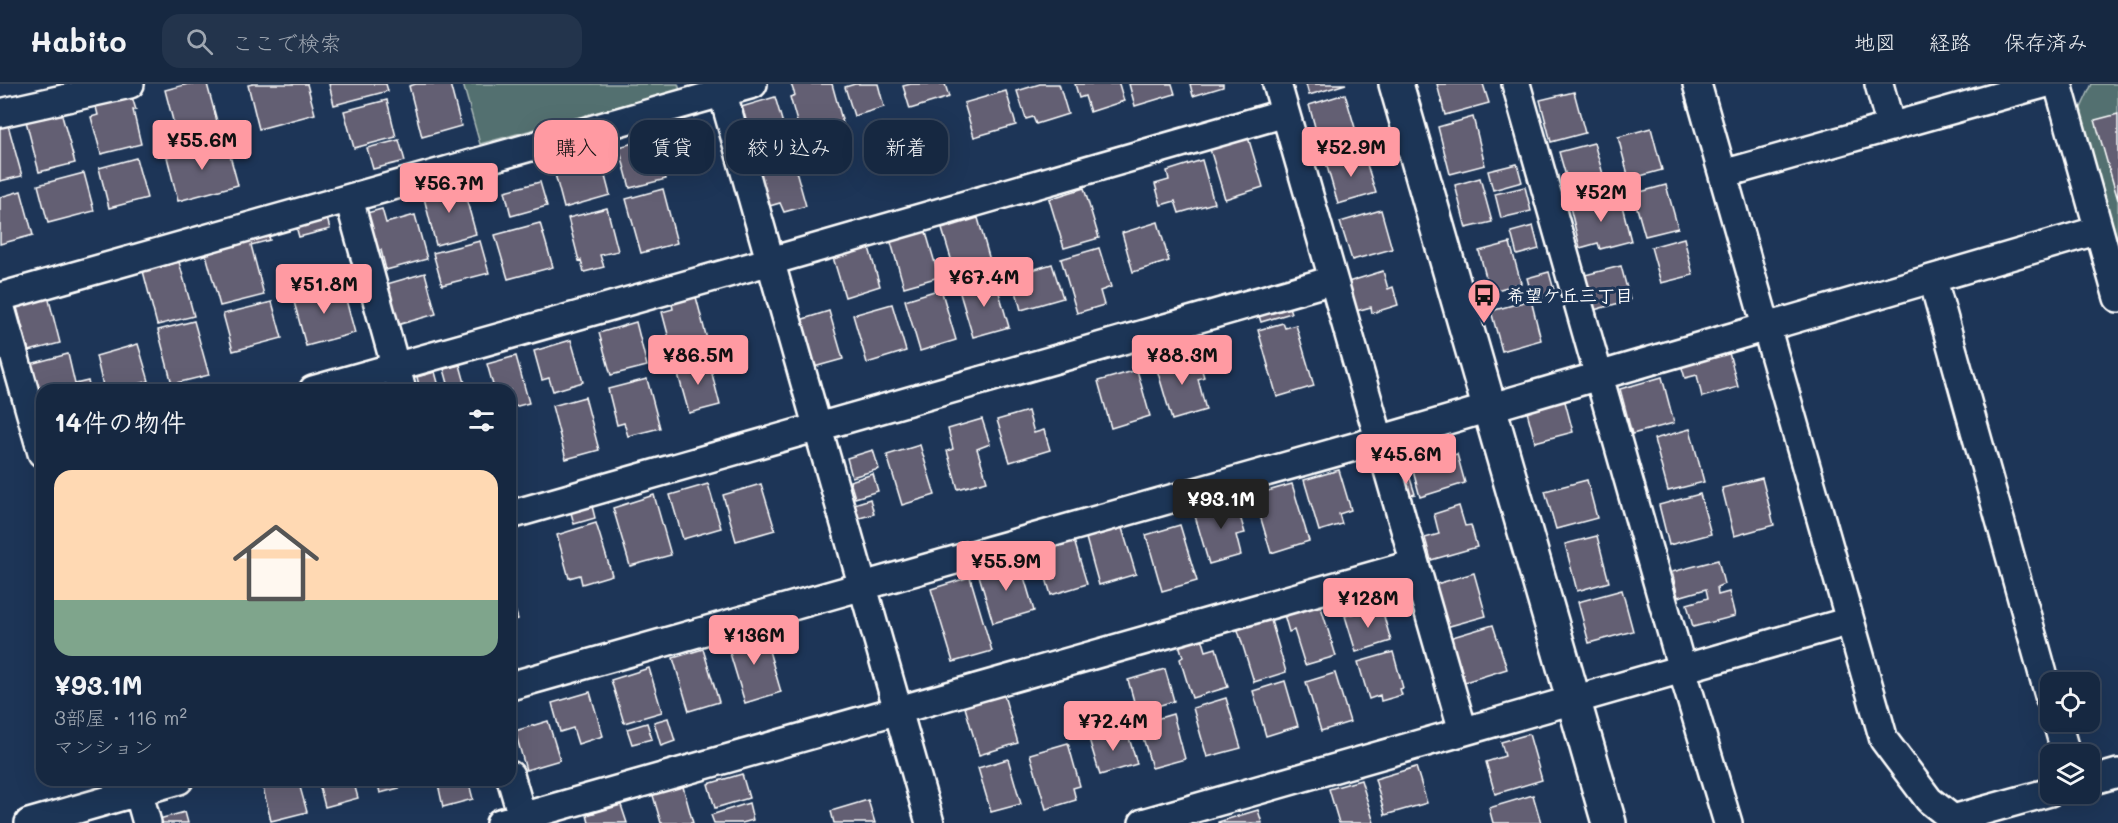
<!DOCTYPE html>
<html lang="ja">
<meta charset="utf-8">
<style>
body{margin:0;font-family:Mali,"Klee One",sans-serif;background:#23344c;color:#f1f3f6;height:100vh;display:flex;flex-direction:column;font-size:22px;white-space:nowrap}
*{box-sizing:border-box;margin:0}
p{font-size:20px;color:#9ea6b1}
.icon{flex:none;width:33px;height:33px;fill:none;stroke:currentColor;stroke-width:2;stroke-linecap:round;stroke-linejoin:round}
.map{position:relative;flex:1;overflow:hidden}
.side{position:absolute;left:36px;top:300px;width:480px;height:402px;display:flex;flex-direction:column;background:#162841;border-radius:18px;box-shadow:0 6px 24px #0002,0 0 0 2px #35445a}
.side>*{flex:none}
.guide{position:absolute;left:534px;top:36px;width:570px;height:54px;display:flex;gap:12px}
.fabs{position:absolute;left:2040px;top:588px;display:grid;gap:12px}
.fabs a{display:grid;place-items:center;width:60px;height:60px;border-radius:12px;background:#162841;box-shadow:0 6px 24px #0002,0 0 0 2px #35445a;font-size:30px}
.price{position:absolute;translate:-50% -51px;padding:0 14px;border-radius:6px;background:#ff9aa2;color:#111;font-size:20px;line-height:39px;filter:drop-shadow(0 2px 3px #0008)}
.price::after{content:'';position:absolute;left:50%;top:36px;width:18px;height:14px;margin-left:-9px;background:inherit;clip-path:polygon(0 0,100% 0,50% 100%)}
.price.active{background:#222;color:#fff}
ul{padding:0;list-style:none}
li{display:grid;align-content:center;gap:12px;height:318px;padding:0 18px}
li+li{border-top:2px solid #35445a}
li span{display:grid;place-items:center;height:186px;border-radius:18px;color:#555}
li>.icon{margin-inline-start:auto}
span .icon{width:108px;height:108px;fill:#fffc;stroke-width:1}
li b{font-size:26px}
h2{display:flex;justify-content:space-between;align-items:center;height:72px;padding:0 18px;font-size:26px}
.tag{padding:0 21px;border-radius:18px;background:#162841;box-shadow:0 6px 24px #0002,0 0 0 2px #35445a;font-size:21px;line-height:54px}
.tag.active{background:#ff9aa2;color:#111}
header{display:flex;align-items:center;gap:36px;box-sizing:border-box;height:84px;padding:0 30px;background:#162841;border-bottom:2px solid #35445a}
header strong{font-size:28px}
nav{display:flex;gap:33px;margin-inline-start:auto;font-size:21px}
.search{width:420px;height:54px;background:#23344c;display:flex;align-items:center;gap:15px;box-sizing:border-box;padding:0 21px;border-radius:18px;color:#9ea6b1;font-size:22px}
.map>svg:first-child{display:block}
</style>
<header>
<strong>Habito</strong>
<div class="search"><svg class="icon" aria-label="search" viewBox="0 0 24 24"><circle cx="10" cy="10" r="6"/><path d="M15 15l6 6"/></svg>ここで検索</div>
<nav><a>地図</a><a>経路</a><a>保存済み</a></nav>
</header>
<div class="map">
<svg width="2118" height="739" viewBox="0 0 2118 739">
<rect width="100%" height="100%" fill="#1d3557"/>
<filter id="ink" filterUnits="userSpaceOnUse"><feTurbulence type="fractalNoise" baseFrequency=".0167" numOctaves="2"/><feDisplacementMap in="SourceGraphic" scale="12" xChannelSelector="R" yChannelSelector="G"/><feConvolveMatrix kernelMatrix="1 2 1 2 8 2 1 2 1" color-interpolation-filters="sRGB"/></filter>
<g filter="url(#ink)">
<path fill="#53706f" stroke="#a9b8b7" stroke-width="1.5" d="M463 0H678L680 6 480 60Z
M2092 0H2118V159L2080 26Z"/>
<path fill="#635e73" stroke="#fff" stroke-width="1.5" d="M188 0H207L218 41 177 52 165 6Z
M253 0H307L315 30 259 45 248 1Z
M329 0H386L388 7 334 21Z
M416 0H450L461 42 422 53 409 2Z
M791 0H832L844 43 807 54 804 44 799 45 790 13 795 11Z
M855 0H878L884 23 854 32 845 3Z
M911 0H945L949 13 910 25 903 2Z
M1040 0H1059L1068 30 1036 40 1033 33 1026 35 1017 7Z
M1075 0H1119L1124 17 1090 28 1085 12 1079 14Z
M1129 0H1172L1175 10 1135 22Z
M1190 0H1223V3L1193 12Z
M1306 0H1346L1309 11Z
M1437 0H1483L1489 19 1445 31Z
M130 6 136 26H133L141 60 101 70 91 33 98 31 94 15Z
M1006 7 1016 41 974 53 964 19Z
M1574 8 1585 49 1551 58 1540 16Z
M1345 10 1358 54 1321 65 1309 21Z
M775 13 788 57 751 68 738 24Z
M387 16 396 53 354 64 344 27Z
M61 28 75 79 39 88 26 37Z
M2118 30V116L2095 36Z
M1473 33 1485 81 1450 90 1438 43Z
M906 38 916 75 879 86 868 49Z
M8 41 22 92 0 97V43Z
M1651 44 1662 86 1629 95 1618 53Z
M655 53 666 95 630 104 619 63Z
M1248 53 1263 103 1225 115 1210 65Z
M399 56 405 77 373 85 367 64Z
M226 57 238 101 178 117 167 73Z
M1594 59 1607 104 1572 113 1559 68Z
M1363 68 1376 109 1338 120 1326 79Z
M136 74 147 114 109 124 99 84Z
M793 76 806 122 784 128 780 119 766 123 755 88Z
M1202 76 1214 119 1179 129 1175 117 1161 121 1155 100 1169 96 1167 87Z
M601 77 610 111 564 124 555 90Z
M1517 80 1522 98 1493 106 1488 87Z
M84 89 94 127 48 139 38 101Z
M1480 94 1492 138 1466 144 1455 101Z
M540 98 547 122 511 132 505 107Z
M462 99 476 150 436 161 423 110Z
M1666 101 1678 144 1645 152 1633 110Z
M1525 103 1531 127 1501 134 1495 110Z
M1084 104 1099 154 1064 164 1049 115Z
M663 105 677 159 641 169 626 115Z
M21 107 33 151 0 160V113Z
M1619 110 1631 157 1600 165 1598 159 1580 164 1570 123Z
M607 124 618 167 600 171 604 183 584 188 581 176 579 177 568 134Z
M382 125 386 139 415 131 427 175 386 186 381 166 374 168 363 130Z
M1381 126 1392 165 1352 176 1340 138Z
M325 127 330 145 299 153 294 135Z
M978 134 991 180 956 191 942 145Z
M923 138 939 193 904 203 888 148Z
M1158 138 1169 177 1133 188 1122 149Z
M540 139 553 183 508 195 495 151Z
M1533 142 1539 165 1517 171 1511 148Z
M267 146 270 156 251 161 264 211 220 222 204 163Z
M1684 154 1693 191 1661 199 1651 163Z
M480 157 489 189 442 201 433 169Z
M1510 159 1521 199 1490 208 1479 167Z
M868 160 880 202 845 213 832 170Z
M1099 164 1111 203 1100 207 1104 221 1077 229 1061 175Z
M179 178 194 232 157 241 143 187Z
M1052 180 1063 214 1021 226 1012 192Z
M1621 182 1630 216 1594 226 1585 191Z
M1383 187 1388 205 1393 203 1398 221 1372 229 1371 223 1356 227 1348 198Z
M1549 188 1555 210 1533 216 1527 194Z
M425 189 436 230 397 241 387 200Z
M995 195 1009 243 973 253 959 206Z
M342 201 355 249 306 262 293 214Z
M941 205 956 256 920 267 905 216Z
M695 209 709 263 674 273 662 228 673 225 671 215Z
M48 212 60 259 29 267 16 220Z
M1286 214 1291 229 1261 238 1256 223Z
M1531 216 1541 256 1502 267 1491 227Z
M272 218 282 254 233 267 223 230Z
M892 220 906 267 867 279 853 231Z
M829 227 843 275 814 283 800 236Z
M194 237 209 291 172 300 158 246Z
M636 238 647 282 611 291 599 249Z
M1283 239 1285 244 1296 241 1314 302 1277 313 1258 246Z
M1170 248 1177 270 1159 276 1152 253Z
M571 256 583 298 553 307 549 294 542 296 534 267Z
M138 260 149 297 135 301 137 306H104L96 272Z
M1728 265 1738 303 1702 313 1697 291 1685 294 1680 277Z
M68 270 75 300 88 297 90 306H42V319L40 320 30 280Z
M1197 270 1204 293 1198 295 1206 326 1172 336 1156 282Z
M516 272 529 319 510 324V306H487V303L493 301 487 280Z
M708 274 720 321 689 329 676 283Z
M460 281 465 299 449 303 444 285Z
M1137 286 1150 332 1111 344 1098 297Z
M435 288 440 306H420L417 293Z
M1662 293 1674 339 1632 350 1620 305Z
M647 295 660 344 628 352 624 339 617 341 608 305Z
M1563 310 1573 348 1535 358 1525 320Z
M585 313 599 366 566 375 552 322Z
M1028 327 1034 349 1044 346 1050 366 1010 378 997 336Z
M982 335 990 360 977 365 987 397 958 405 947 367 953 365 948 345Z
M1690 345 1704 398 1668 407 1654 355Z
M920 361 935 411 902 421 887 371Z
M873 366 879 385 852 393 847 374Z
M1457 370 1465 399 1420 413 1412 383Z
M1339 386 1351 426 1339 430 1342 440 1319 447 1304 396Z
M1408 388 1415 410 1403 413 1397 391Z
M873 390 878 407 855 414 850 397Z
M1762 394 1774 441 1734 452 1722 404Z
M1587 396 1597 434 1556 445 1545 407Z
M708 400 721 444 683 455 670 411Z
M761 400 775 446 736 457 723 411Z
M1292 400 1309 457 1271 469 1254 411Z
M1700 410 1711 450 1669 461 1659 421Z
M654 411 671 471 630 482 613 424Z
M1234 412 1245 449 1236 451 1241 471 1209 480 1195 432 1208 428 1205 420Z
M590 414 595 434 574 440 569 421Z
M870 415 874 430 849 437 845 423Z
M1459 422 1465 442 1471 441 1477 463 1431 476 1425 454 1439 450 1434 430Z
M596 439 612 491 582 500 580 491 569 494 557 451Z
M1180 441 1197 497 1162 507 1146 451Z
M1122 444 1136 490 1099 501 1086 454Z
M1597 452 1609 498 1577 507 1565 460Z
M1073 453 1087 500 1051 511 1037 464Z
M1019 476 1034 527 993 539 978 488Z
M1718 476 1724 500 1717 503 1718 511 1729 508 1735 532 1693 543 1687 520 1708 514 1706 505 1678 513 1672 488Z
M1474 489 1486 532 1446 543 1433 501Z
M970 493 992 567 953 578 931 505Z
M1622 506 1633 547 1589 559 1578 518Z
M510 510 518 535 510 538Z
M1317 510 1336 572 1305 581 1294 546 1289 548 1281 520Z
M1381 522 1391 557 1356 568 1345 532Z
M1270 533 1286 588 1254 598 1237 543Z
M1493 541 1507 585 1465 598 1460 580 1454 582 1446 555Z
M763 546 781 608 745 619 726 556Z
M1200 547 1206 567 1216 564 1228 603 1192 614 1180 575 1183 573 1177 554Z
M703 565 719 618 689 627 673 574Z
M1393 568 1403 604 1400 605 1402 611 1381 617 1380 611 1369 615 1358 578Z
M649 584 662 628 624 639 611 596Z
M1165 585 1174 617 1137 628 1128 596Z
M1335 589 1350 638 1321 647 1306 598Z
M1285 597 1298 642 1266 652 1253 607Z
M590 608 603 652 578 660 573 644 560 648 552 619Z
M1003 608 1018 659 979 671 964 620Z
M1226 614 1241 664 1207 673 1193 624Z
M1173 630 1185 675 1152 684 1139 640Z
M668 634 675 657 661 662 654 638Z
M548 637 560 676 526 686 515 647Z
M647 639 652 655 632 660 627 645Z
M1126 644 1137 680 1100 691 1089 655Z
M1529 650 1542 696 1495 710 1486 678 1505 672 1501 658Z
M1068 659 1080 702 1073 704 1076 716 1046 725 1030 670Z
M1008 675 1021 720 991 728 978 684Z
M1416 683 1427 719 1385 731 1375 695Z
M742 690 749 714 715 724 708 700Z
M261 696H298L307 728 271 737Z
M318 696H353L358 714 325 723Z
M377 696H417L418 699 380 709Z
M453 696H468L473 715 443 723 438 700Z
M1361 696 1374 739H1339L1329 705Z
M682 699 693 739H661L652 708Z
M1533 711 1541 739H1493L1489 724Z
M868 716 875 739H834L831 727Z
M749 719 753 736 742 739H714L711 731Z
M621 721 627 739H589L587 731Z
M1258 726 1262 739H1218V738Z
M185 728 188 739H160L159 735Z"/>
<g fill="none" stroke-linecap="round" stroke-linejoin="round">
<defs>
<path id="street" d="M720 0 930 739
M1277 0 1463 647
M1516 0 1682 585 1728 739
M1697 0 1884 656 1929 716 1953 735 1955 739
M1879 0 1891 43
M2058 0 2118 214
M0 29 130 0
M1723 90 2043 0
M349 115 402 306
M1933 196 2050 615
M0 213 753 0
M0 221 42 369
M313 306 771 177 1285 29
M510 431 1333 196
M510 602 1379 356 2099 146
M2057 638 2066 670
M510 691 524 739
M135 696 147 739
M2090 697 2118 689
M1953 735 2050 708
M29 739 179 696
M500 739 1414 480
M1143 739 1850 537"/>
<path id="secondary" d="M1396 0 1609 739"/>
</defs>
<use href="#street" stroke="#fff" stroke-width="32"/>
<use href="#secondary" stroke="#fff" stroke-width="38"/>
<use href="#street" stroke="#1d3557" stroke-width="27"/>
<use href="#secondary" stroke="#1d3557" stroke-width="33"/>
</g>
</g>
<defs>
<symbol id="bus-pin" viewBox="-11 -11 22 30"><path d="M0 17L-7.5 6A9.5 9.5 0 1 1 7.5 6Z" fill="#ff9aa2" stroke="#1d3557"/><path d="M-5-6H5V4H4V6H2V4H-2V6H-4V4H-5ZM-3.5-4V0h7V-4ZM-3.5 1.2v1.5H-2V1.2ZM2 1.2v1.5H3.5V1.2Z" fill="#111"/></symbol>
</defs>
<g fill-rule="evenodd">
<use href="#bus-pin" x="1465" y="192" width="38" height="52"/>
</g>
<g text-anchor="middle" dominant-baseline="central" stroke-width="6" stroke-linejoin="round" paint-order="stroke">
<g font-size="18" font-weight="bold" fill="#fff" stroke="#1d3557" text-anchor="start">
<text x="1507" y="211">希望ケ丘三丁目</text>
</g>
</g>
</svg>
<div class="fabs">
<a><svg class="icon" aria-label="locate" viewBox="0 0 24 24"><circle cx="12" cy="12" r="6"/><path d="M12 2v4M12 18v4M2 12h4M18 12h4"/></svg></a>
<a><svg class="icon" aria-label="layers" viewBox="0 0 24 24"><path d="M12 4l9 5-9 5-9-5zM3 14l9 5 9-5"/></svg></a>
</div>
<b class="price" style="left:202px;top:87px">¥55.6M</b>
<b class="price" style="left:1351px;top:94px">¥52.9M</b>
<b class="price" style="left:449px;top:130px">¥56.7M</b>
<b class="price" style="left:1601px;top:139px">¥52M</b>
<b class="price" style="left:984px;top:224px">¥67.4M</b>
<b class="price" style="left:324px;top:231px">¥51.8M</b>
<b class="price" style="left:698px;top:302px">¥86.5M</b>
<b class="price" style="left:1182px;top:302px">¥88.3M</b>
<b class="price" style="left:1406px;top:401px">¥45.6M</b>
<b class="price active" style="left:1221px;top:446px">¥93.1M</b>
<b class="price" style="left:1006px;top:508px">¥55.9M</b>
<b class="price" style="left:1368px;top:545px">¥128M</b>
<b class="price" style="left:754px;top:582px">¥136M</b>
<b class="price" style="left:1113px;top:668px">¥72.4M</b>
<div class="guide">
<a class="tag active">購入</a>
<a class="tag">賃貸</a>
<a class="tag">絞り込み</a>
<a class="tag">新着</a>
</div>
<section class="side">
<h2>14件の物件<svg class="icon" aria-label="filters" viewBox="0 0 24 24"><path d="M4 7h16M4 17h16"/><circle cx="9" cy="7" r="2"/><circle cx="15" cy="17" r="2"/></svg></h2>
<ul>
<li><span style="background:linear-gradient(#ffd9b3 70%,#7fa58c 0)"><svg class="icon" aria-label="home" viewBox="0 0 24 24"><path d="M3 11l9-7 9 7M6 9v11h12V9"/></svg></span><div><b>¥93.1M</b><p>3部屋 · 116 m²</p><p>マンション</p></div></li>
</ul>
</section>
</div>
